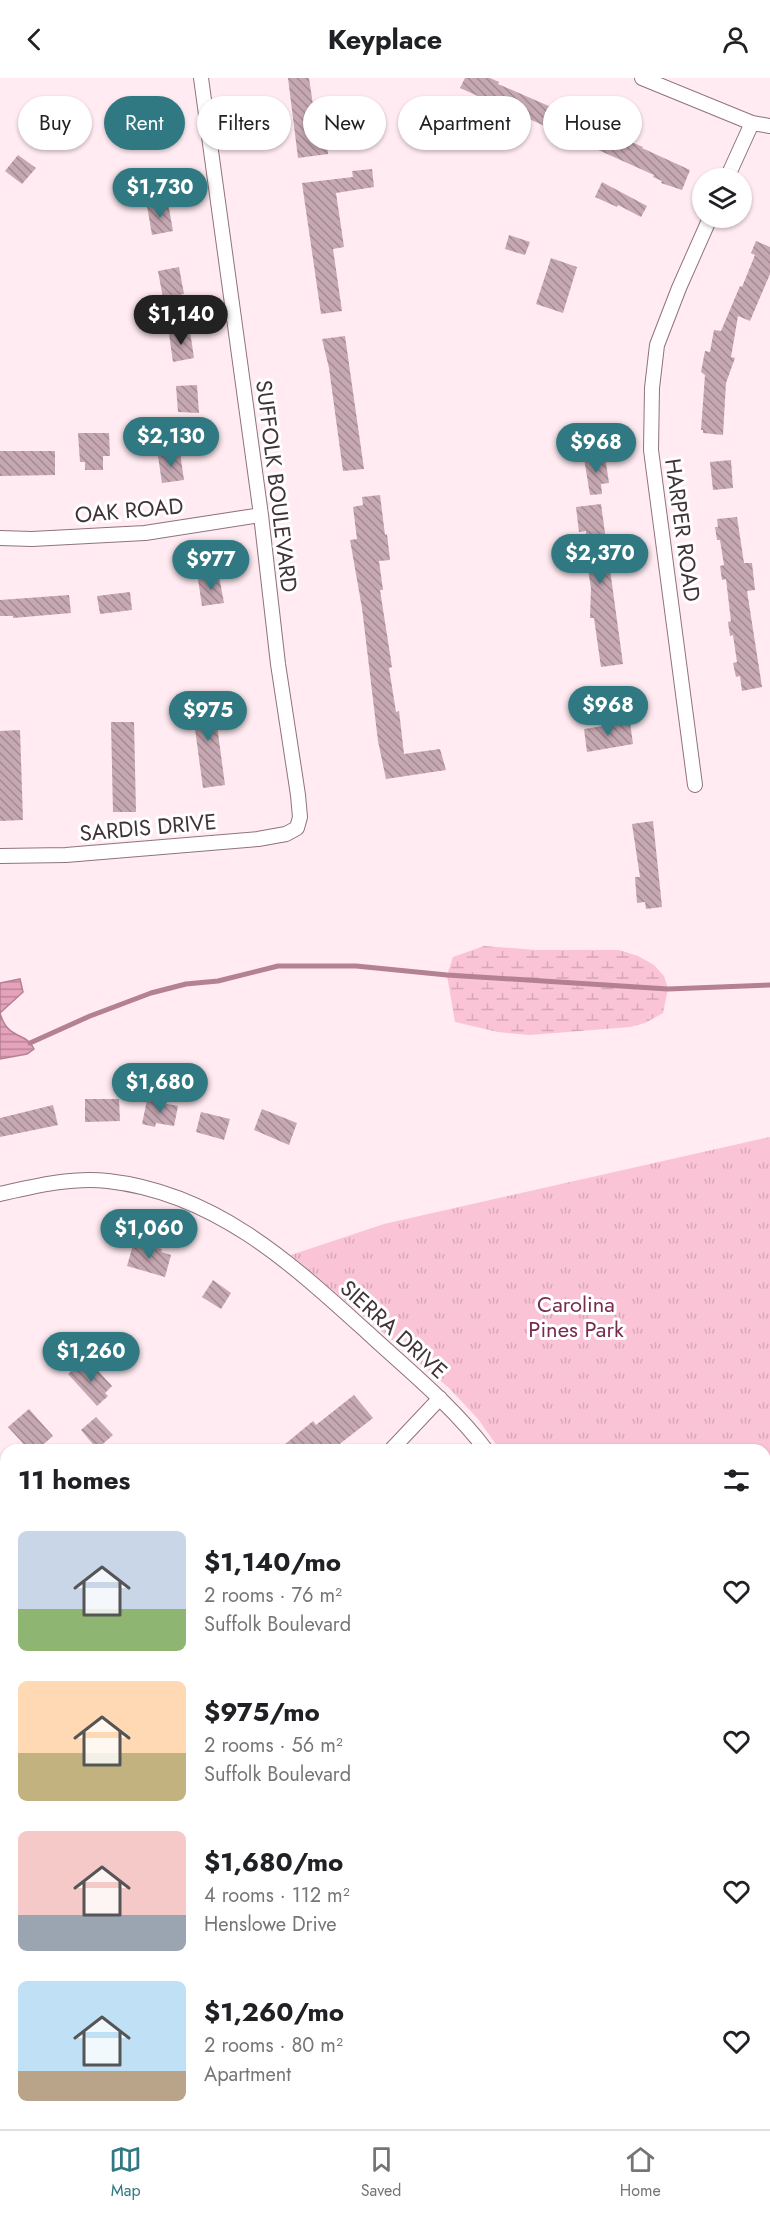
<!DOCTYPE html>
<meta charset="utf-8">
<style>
body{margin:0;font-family:Jost,sans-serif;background:#f2f2f2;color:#202124;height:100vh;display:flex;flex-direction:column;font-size:22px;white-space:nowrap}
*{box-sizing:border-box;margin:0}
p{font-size:20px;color:#757577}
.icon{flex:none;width:33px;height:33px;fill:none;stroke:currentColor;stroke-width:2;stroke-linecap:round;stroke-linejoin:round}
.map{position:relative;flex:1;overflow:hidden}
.panel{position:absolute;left:0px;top:1366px;width:771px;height:686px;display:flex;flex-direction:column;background:#fff;border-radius:18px 18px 0 0;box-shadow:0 2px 4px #0004}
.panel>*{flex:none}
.banner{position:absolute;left:18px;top:18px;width:735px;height:54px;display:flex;gap:12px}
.controls{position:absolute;left:692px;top:90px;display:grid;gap:12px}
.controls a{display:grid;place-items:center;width:60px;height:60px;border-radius:50%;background:#fff;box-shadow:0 2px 4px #0004;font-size:30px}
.price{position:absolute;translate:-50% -51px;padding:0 14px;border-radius:21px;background:#317982;color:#fff;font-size:20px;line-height:39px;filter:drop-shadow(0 2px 3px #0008)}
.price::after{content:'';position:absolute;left:50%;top:36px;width:18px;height:14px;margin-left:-9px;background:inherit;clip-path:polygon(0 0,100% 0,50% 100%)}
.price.current{background:#222;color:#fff}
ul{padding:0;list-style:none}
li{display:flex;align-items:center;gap:18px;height:150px;padding:0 18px}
li span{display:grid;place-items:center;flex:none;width:168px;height:120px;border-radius:9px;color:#555}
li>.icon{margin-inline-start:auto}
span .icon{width:72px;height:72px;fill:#fffc;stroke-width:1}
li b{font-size:26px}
h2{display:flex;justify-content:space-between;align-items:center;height:72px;padding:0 18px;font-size:26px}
.pill{padding:0 21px;border-radius:27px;background:#fff;box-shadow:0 2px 4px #0004;font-size:21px;line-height:54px}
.pill.current{background:#317982;color:#fff}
header{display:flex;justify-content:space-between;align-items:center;height:78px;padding:0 18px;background:#fff;font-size:27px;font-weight:700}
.tab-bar{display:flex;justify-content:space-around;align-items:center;height:84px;border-top:2px solid #e0e0e0;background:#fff;font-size:16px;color:#757577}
.tab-bar a{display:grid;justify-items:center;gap:3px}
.tab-bar .current{color:#317982}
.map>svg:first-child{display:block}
</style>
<header><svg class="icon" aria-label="back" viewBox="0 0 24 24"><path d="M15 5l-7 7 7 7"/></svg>Keyplace<svg class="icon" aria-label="person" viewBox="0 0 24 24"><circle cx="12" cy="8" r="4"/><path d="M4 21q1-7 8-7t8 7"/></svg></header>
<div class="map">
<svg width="770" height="2051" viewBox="0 0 770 2051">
<defs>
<pattern id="wetland-marsh" width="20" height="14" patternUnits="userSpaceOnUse" patternTransform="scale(1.5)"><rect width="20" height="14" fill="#fac3d6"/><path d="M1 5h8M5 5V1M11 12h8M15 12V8" fill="none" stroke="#d7a8b8"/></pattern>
<pattern id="park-tufts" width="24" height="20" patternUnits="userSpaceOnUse" patternTransform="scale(1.5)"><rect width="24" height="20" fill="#fac3d6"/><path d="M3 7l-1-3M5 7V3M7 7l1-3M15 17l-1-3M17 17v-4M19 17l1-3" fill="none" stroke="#d7a8b8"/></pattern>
<pattern id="water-rules" width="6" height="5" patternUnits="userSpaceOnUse" patternTransform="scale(1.5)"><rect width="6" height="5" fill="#e5a2ba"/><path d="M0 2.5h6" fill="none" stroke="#bb8598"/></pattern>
<pattern id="building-back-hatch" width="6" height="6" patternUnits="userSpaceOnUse" patternTransform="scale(1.5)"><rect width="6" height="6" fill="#c6a8b2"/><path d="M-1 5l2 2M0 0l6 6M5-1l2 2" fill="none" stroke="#a28992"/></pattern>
</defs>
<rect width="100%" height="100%" fill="#ffebf1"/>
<path fill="url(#wetland-marsh)" d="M484 868 536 872H619L638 878 654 887 664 898 668 911 663 935 645 945 630 949 530 957 498 954 455 944 447 897 453 879Z"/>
<path fill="url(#park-tufts)" d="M770 1059V1630L765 1626V1372H500L478 1341 449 1310 291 1177 384 1146Z"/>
<path fill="url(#water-rules)" stroke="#b48193" stroke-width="1.5" d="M20 901 23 914 0 935C8 963 26 953 34 971L27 976 0 981V905Z"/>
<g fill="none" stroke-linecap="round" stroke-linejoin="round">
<path stroke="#b48193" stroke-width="5" d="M30 965 90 938 151 915 186 906 218 903 278 888H356L447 897 668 911 770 907"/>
</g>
<path fill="url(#building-back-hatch)" d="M288 0H309L316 47 325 46 328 76 298 80Z
M465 0H490L499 4 498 6 643 69 642 70 690 92 682 112 661 105 662 103 653 99 654 97 460 10Z
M60 23 77 37 62 55 45 40Z
M156 35 161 63 140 67 133 39Z
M18 77 36 90 22 106 5 93Z
M372 91 374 109 336 115 344 169 333 171 342 233 321 236 302 105 353 99 352 93Z
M602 104 647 128 641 139 618 127 617 129 595 119Z
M168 125 173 153 152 157 147 128Z
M509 157 530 164 525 177 505 171Z
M756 163 770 169V196L750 243 738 238 731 279 735 280 726 305 723 357 703 355V352H701L705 297 701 294 705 273 710 274 714 252 721 253 740 208 742 209 755 177 751 175Z
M551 180 577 189 563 235 536 226Z
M179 189 184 216 163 220 158 193Z
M190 253 194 280 173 284 169 256Z
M345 258 364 391 343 393 329 290 322 261Z
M197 307 199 335 178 334 176 308Z
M78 355H109L110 378H103V392H85V384H80Z
M0 373H55V397L0 398Z
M180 375 184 402 162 405 158 378Z
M605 378 609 405 601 406 602 416 590 417 584 380Z
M731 382 733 410 713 412 710 384Z
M380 417 385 457 387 456 390 482 379 483 383 512H380L392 589 389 590 396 634 399 633 404 676 440 671 446 692 386 701 378 663 362 530 350 462 357 461 353 429 363 427 362 419Z
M601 426 623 586 601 589 594 540H590L591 510 587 485 584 486 586 453 579 454 576 429Z
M737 439 744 485H752L755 512 747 513 762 609 742 613 740 598 736 599 733 585 737 584 733 557 730 558 728 544 731 543 726 501 722 502 720 488 724 487 720 462H717L715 449H718L717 441Z
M219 498 224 525 202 528 198 501Z
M130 514 132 532 100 536 97 518Z
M69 517 71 535 13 540V538H0V522Z
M213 618 225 707 203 710 191 621Z
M111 644H134L136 734H113Z
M630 644 633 666 587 674 584 651Z
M20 652 23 742 0 743V653Z
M653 743 662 829 646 831 645 824 637 825 635 799H640L632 746Z
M85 1021H119L120 1043 85 1044Z
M147 1022 178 1028 174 1048 156 1045 155 1049 142 1046Z
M53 1027 58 1047 0 1059V1040Z
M262 1031 297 1045 289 1067 254 1052Z
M201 1034 230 1041 224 1062 196 1054Z
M144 1166 162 1171 161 1174 171 1177 165 1199 127 1188 133 1167 143 1169Z
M213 1202 231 1215 221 1231 202 1219Z
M81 1285 85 1290 91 1285 112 1308 105 1315 108 1318 97 1328 68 1296Z
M354 1317 373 1340 332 1372H278L313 1343 316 1347Z
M29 1331 53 1358 37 1372H29L8 1349Z
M96 1339 113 1357 97 1371 81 1352Z"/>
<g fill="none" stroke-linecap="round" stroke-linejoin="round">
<defs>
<path id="minor" d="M642 0 752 45 770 48
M727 100 752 45
M0 460 32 461 145 455 261 437
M695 707 651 372 652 310 657 267 679 210 710 140
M0 778 66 777 258 761 286 756 297 750 300 739 298 717 278 586 261 437 201 0
M0 1116C35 1108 72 1099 108 1103 215 1115 291 1185 367 1254 408 1292 452 1327 486 1372
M391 1372 440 1320
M765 1896 770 1898"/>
<path id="tertiary" d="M0 1912 6 1915
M367 2046 376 2051"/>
</defs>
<use href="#minor" stroke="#8f737c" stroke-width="16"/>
<use href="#tertiary" stroke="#8f737c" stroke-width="20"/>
<use href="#minor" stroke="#fff" stroke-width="14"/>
<use href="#tertiary" stroke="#fff" stroke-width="16"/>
</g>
<g text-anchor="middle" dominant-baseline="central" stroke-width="6" stroke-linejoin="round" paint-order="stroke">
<g font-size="22" fill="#403337" stroke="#fff">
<text transform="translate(277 408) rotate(83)">SUFFOLK BOULEVARD</text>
<text transform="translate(129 432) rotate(-5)">OAK ROAD</text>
<text transform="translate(683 452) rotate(82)">HARPER ROAD</text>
<text transform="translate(148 749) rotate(-5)">SARDIS DRIVE</text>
<text transform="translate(394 1251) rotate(42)">SIERRA DRIVE</text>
</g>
<g font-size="22" fill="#792b4d" stroke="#fff">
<text x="576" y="1226">Carolina<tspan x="576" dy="25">Pines Park</tspan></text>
</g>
</g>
</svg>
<div class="controls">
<a><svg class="icon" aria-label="layers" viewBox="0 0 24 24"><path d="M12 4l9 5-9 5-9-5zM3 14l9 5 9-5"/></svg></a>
</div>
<b class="price" style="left:160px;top:141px">$1,730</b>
<b class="price current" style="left:181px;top:268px">$1,140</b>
<b class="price" style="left:171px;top:390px">$2,130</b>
<b class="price" style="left:596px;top:396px">$968</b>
<b class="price" style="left:600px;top:507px">$2,370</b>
<b class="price" style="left:211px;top:513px">$977</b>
<b class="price" style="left:608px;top:659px">$968</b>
<b class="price" style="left:208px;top:664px">$975</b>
<b class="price" style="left:160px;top:1036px">$1,680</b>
<b class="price" style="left:149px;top:1182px">$1,060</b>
<b class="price" style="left:91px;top:1305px">$1,260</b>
<div class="banner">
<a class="pill">Buy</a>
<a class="pill current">Rent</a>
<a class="pill">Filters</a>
<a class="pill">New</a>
<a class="pill">Apartment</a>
<a class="pill">House</a>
</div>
<section class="panel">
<h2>11 homes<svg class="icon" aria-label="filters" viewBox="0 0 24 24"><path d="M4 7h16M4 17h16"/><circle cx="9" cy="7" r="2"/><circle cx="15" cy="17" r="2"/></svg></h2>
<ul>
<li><span style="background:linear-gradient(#c9d6e8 65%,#8fb573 0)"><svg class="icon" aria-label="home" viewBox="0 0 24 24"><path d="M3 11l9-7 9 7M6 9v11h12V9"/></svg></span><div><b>$1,140/mo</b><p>2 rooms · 76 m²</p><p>Suffolk Boulevard</p></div><svg class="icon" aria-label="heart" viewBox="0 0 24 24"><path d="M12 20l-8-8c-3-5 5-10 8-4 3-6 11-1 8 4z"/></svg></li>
<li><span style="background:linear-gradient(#ffd9b3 60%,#c2b280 0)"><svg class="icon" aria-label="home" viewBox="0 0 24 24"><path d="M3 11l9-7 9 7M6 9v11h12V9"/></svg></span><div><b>$975/mo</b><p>2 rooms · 56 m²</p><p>Suffolk Boulevard</p></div><svg class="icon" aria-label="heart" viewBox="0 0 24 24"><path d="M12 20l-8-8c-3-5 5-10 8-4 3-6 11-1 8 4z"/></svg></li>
<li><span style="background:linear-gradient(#f6c9c9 70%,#9aa5b1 0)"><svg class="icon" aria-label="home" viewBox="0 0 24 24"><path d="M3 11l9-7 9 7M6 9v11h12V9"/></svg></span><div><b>$1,680/mo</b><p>4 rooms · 112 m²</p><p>Henslowe Drive</p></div><svg class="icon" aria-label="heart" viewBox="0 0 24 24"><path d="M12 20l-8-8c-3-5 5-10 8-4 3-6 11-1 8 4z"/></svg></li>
<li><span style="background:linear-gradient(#bfe0f5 75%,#b9a48a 0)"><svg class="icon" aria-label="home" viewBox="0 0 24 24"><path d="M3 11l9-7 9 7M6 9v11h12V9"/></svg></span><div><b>$1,260/mo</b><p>2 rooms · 80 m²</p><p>Apartment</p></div><svg class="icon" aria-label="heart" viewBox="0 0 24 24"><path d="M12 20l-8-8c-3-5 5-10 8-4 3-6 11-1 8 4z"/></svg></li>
</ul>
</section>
</div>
<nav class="tab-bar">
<a class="current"><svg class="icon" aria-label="map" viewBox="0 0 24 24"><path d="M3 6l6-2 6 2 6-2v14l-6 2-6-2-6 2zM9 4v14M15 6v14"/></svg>Map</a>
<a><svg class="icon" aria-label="saved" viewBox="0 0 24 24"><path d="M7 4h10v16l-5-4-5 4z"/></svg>Saved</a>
<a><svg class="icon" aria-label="home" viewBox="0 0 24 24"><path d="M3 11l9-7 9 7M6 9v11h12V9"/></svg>Home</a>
</nav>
